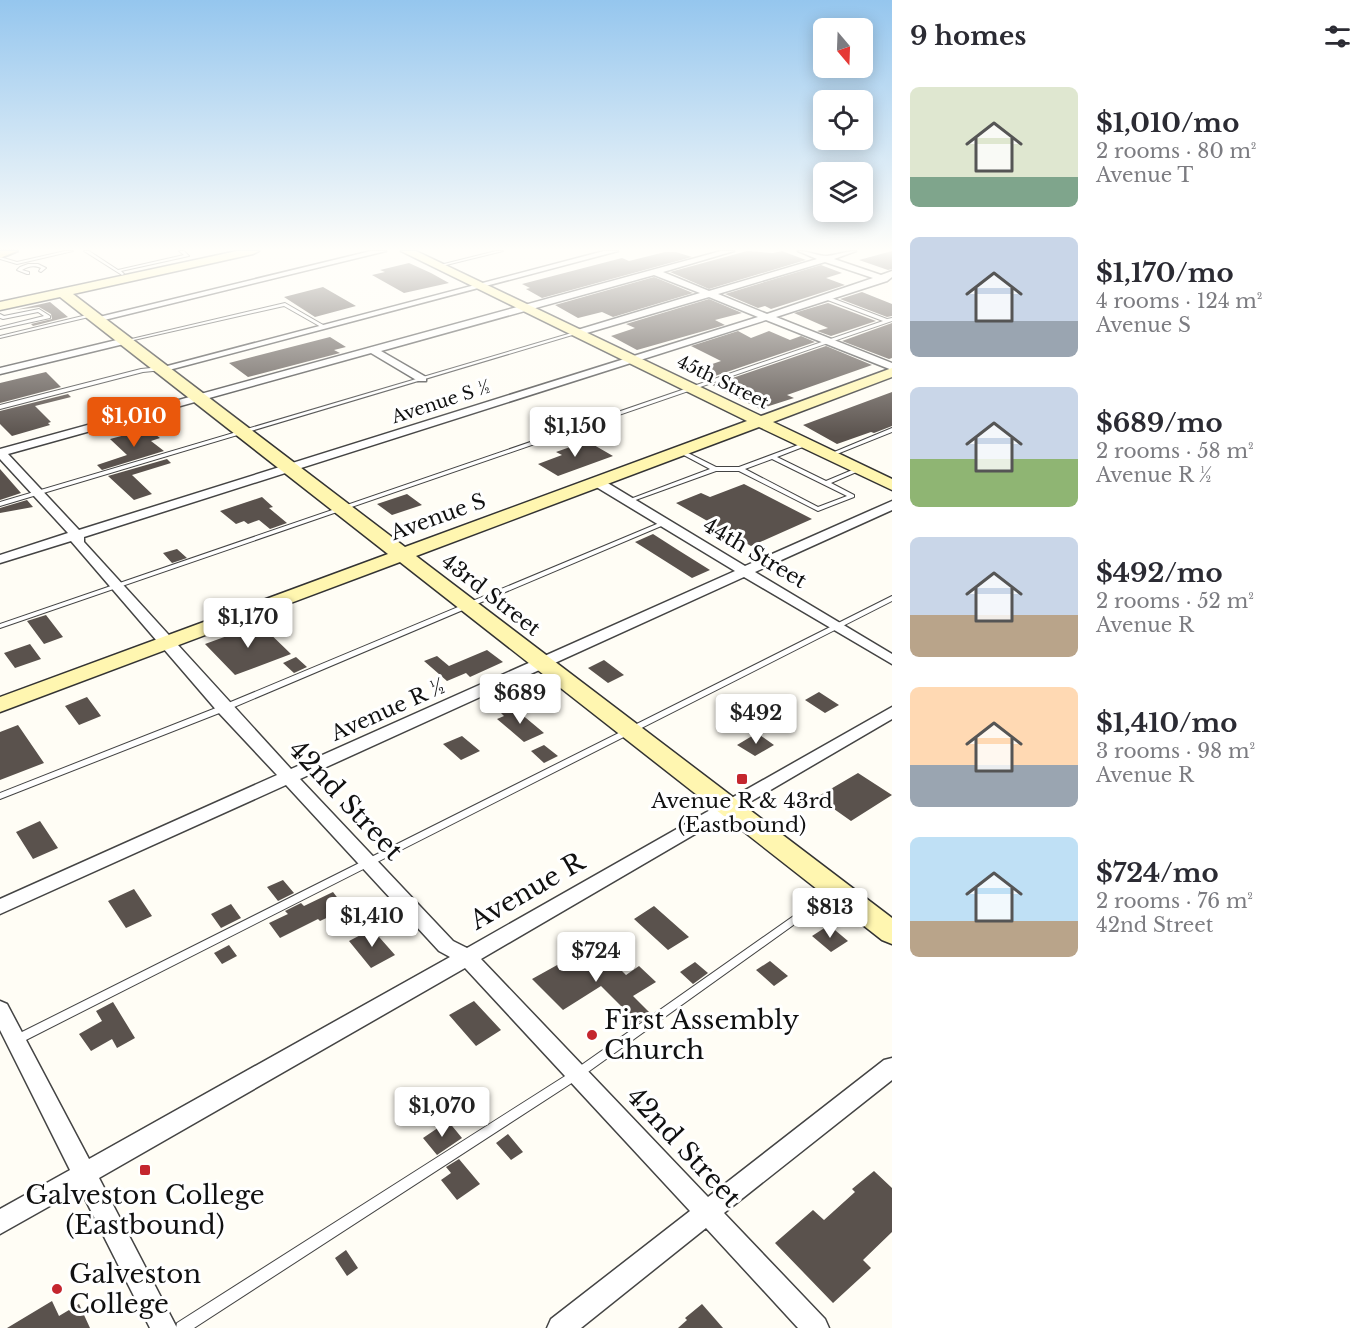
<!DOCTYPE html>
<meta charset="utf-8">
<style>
body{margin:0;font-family:"Libre Baskerville",serif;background:#f2f2f3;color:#2b2b33;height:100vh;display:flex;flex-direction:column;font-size:22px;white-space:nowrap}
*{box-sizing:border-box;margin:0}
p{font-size:20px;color:#7c7c81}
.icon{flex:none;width:33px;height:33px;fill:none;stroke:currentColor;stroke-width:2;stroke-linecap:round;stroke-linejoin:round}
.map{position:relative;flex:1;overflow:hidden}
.sheet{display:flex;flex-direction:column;background:#fff;width:480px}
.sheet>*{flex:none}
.needle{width:39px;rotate:161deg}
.fabs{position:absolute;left:813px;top:18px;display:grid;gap:12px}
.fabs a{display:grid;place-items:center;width:60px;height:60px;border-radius:9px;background:#fff;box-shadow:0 3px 15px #0003;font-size:30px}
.price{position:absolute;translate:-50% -51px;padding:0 14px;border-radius:6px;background:#fff;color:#222;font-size:20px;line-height:39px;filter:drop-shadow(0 2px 3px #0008)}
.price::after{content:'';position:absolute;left:50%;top:36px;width:18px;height:14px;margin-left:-9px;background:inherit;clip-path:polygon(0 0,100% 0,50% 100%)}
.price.current{background:#ea580c;color:#fff}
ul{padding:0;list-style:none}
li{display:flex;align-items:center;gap:18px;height:150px;padding:0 18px}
li span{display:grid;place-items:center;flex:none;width:168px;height:120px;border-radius:9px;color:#555}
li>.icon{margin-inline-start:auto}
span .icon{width:72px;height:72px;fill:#fffc;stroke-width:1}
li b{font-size:26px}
h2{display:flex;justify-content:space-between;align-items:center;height:72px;padding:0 18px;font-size:26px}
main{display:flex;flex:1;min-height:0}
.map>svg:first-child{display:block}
</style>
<main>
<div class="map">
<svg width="892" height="1328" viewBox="0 0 892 1328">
<rect width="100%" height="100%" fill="#fffdf5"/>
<path fill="#5a524d" d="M747 251 773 253 782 251 806 260 709 289 670 272Z
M892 251V269L888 270 859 260Z
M665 252H676L692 257 542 298 526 289 530 288 522 284 622 258 629 261Z
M409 263 431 273 449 283 404 293 372 275 385 272 380 270Z
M821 265 842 273 826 278 845 285 771 309 765 306 758 308 725 294Z
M654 277 693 293 613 317 602 312 578 318 555 305Z
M323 287 356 306 315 317 284 297Z
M862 292 892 304V316L887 317 840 299Z
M709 299 742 313 715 320 725 325 637 350 611 336 635 328 626 324Z
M50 302 68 317 33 326 31 324 52 319 51 314 39 307 15 310Z
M828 303 876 321 831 336 817 331 828 328 794 313Z
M892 323V358L889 359 842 341Z
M738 331 751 338 769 331 790 340 801 336 815 342 709 378 692 371 721 361 691 346Z
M330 337 346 347 334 350 340 353 248 377 229 363Z
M826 346 872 365 787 395 794 398 760 409 712 385Z
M46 372 61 387 0 403V383Z
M892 392V426L874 433 871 432 837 444 803 425Z
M68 394 71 397 35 406 51 422 48 423 50 425 12 436 0 424V411Z
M148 429 160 438 151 441 164 451 102 470 97 465 127 455 110 439Z
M587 441 613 456 558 476 538 464 562 455 556 452Z
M167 459 171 463 132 475 152 494 134 500 108 476Z
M0 469 21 493 0 500Z
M744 484 812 519 751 546 676 503 701 493 710 497Z
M407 494 422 505 392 515 377 504Z
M262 497 273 507 269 508 287 523 270 529 259 520 248 524 244 521 236 524 220 511Z
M27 500 33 507 0 513V508Z
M653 534 678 550 710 570 692 578 635 542Z
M177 549 187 558 172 563 163 553Z
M46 615 63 637 44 644 27 621Z
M260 624 291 654 235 675 205 644Z
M30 644 41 659 15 668 4 653Z
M487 650 503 662 470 677 466 673 447 681 424 661 437 656 449 666Z
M296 657 307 667 294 673 283 663Z
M604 660 624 675 608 683 588 668Z
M819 692 839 705 825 713 805 700Z
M87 697 101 716 79 725 65 706Z
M514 708 544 733 524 742 497 719 504 716 501 713Z
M18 725 44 763 0 780V732Z
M757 733 774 745 755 756 737 745Z
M462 736 480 751 461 760 443 744Z
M544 745 558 756 544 763 531 751Z
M858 773 892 795 851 821 817 797Z
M40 821 58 848 33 859 16 832Z
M283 880 294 893 278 901 267 887Z
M134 889 152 916 126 928 108 901Z
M333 892 343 905 334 909 337 913 320 921 318 919 280 938 269 923 288 914 285 911 301 903 304 906Z
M231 904 241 918 221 928 211 914Z
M654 906 689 937 668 950 634 919Z
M829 925 848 941 831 952 812 936Z
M372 929 395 955 371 968 349 941Z
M595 944 626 975 639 966 656 982 633 996 651 1014 631 1028 615 1011 622 1007 601 986 563 1010 532 979Z
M229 945 237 956 222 964 214 953Z
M770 961 788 976 774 986 756 970Z
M695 962 708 973 693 984 680 972Z
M474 1001 501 1030 476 1046 449 1015Z
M113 1002 135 1038 117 1048 112 1039 91 1051 79 1034 102 1021 96 1011Z
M448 1121 462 1138 437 1155 423 1138Z
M508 1134 523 1152 511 1160 496 1143Z
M459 1159 480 1184 457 1200 441 1180 451 1173 446 1167Z
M874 1171 892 1188V1232L863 1260 871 1268 833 1303 775 1243 813 1210 824 1220 855 1192 852 1189Z
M346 1250 358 1268 347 1276 335 1258Z
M52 1301 59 1316 79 1304 90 1328H7Z
M702 1304 723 1328H678L687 1320 685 1318Z"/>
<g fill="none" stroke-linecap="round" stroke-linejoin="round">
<defs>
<path id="lane" d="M65 251H73L17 264 0 259V257L17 262Z
M84 251H89L118 270 184 255 179 251H184L189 256 121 271 124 274 122 275Z
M496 251H503L438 267 436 266Z
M28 264H38L46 268 41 272 39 271 41 268C35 265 28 266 22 270L29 272V274H27L17 270 20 267Z
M825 297H829L887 319 892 318V321L0 628V624L883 321 825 299Z
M285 303 325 326 321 327 284 306 125 342 123 341Z
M39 309 50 316V318L0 329V327L44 316 38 312 3 319 0 318V314L4 316Z
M91 314H93V316L0 338V336Z
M575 332 579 333 0 506V502Z
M161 367 164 369 163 370 143 372 0 409V405L141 369Z
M892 428V432L832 456 830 457 827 455Z
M806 442 808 443V445L777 457 826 481 857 468H861V470L831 483 854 495V497L818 511 739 471H716L630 502H626L625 501 710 469 678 452V450H682L716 467H739ZM772 459 847 496 818 507 745 469Z
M664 521 667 523 666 524 227 710 0 799V793L221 706Z
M892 596V601L20 1043 16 1044 12 1043 11 1040 12 1037Z
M835 888 838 889 840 891 838 893 581 1077 194 1328H176L177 1323 573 1071 832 889Z"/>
<path id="street" d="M371 251H386L96 322 91 319Z
M604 251H618L165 371 156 369Z
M721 251H734L663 272 709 291 817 259 798 251C808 251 818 256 827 256 837 255 846 251 856 251L834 259 881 275 892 271V277L887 281 776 317 892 363V370L766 320 84 537V542L291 769 735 571 593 485V479H601L745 566 892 501V510L755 572 892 654V664L744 577 300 779 453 941 467 948 892 707V719L481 959 708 1197 884 1060 892 1058V1080L724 1213 825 1319 829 1328H798L706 1228 581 1328H547L551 1319 690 1211 465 968 99 1178 177 1328H150L80 1189 0 1234V1209L70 1170 0 1030V1001L7 1004 89 1159 450 957 439 951 286 785 0 914V899L277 775 218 712 71 541 0 563V555L68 533 0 459V449ZM825 262 873 278 767 314 718 294ZM654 275 700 293 574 331V335H580L709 297 758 317 79 530 8 454 371 353 418 381H426V377L381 351Z
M125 338 130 341 128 343 0 374V368Z"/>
<path id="secondary" d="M237 251H259L253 254 73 294 405 547 747 421 401 251H416L761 416 892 368V377L773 422 892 479V490L759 427 416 556 892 918V944L882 940 400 562 0 712V697L388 554 60 297 0 310V302Z"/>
<path id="primary" d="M0 251H17L0 258Z"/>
</defs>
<use href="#lane" stroke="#444" stroke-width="2"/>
<use href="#street" stroke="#444" stroke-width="3"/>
<use href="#secondary" stroke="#333" stroke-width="3"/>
<use href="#primary" stroke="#222" stroke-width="4"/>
<use href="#lane" fill="#fff" fill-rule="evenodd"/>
<use href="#street" fill="#fff" fill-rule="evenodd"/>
<use href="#secondary" fill="#fff6b0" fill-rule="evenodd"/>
<use href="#primary" fill="#f9d66b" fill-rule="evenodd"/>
</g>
<linearGradient id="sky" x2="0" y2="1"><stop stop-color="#95c6ee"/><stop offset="0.57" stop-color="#fffefa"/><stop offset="1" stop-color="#fffefa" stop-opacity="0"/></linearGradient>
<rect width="892" height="437" fill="url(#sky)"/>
<g fill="#c4262e" stroke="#fff" stroke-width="2">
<rect x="736" y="773" width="12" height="12" rx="3"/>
<circle cx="592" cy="1035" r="6"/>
<rect x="139" y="1164" width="12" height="12" rx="3"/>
<circle cx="57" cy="1289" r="6"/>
</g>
<g text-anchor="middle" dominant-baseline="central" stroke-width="6" stroke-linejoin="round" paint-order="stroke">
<g font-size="18" fill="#111" stroke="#fff">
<text transform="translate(723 382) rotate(26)">45th Street</text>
<text transform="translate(441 402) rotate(-18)">Avenue S ½</text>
</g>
<g font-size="21" fill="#111" stroke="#fff">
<text transform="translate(438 517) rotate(-20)">Avenue S</text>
<text transform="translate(755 553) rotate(31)">44th Street</text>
<text transform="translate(491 595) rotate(38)">43rd Street</text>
<text transform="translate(388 710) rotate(-24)">Avenue R ½</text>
</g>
<g font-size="21" fill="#111" stroke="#fff">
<text x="742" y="801">Avenue R &amp; 43rd<tspan x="742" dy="24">(Eastbound)</tspan></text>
</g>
<g font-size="26" fill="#111" stroke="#fff">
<text transform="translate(346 800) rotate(47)">42nd Street</text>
<text transform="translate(527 891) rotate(-30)">Avenue R</text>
<text transform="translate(684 1147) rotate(47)">42nd Street</text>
</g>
<g font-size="26" fill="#111" stroke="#fff" text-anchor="start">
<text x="604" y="1020">First Assembly<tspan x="604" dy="30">Church</tspan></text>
<text x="145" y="1195" text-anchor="middle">Galveston College<tspan x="145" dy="30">(Eastbound)</tspan></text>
<text x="69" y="1274">Galveston<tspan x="69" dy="30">College</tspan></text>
</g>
</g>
</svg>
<div class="fabs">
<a><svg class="needle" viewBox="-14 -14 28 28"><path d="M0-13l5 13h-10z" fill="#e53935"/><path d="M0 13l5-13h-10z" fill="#7c7c81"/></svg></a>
<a><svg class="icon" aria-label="locate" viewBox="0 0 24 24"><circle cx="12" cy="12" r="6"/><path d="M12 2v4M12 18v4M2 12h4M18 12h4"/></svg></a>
<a><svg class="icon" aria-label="layers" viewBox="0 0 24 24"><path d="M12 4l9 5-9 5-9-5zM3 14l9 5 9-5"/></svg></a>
</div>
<b class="price current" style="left:134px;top:448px">$1,010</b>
<b class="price" style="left:575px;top:458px">$1,150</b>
<b class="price" style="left:248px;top:649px">$1,170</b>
<b class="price" style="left:520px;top:725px">$689</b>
<b class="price" style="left:756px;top:745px">$492</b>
<b class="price" style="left:830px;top:939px">$813</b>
<b class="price" style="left:372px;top:948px">$1,410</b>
<b class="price" style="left:596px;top:983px">$724</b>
<b class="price" style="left:442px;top:1138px">$1,070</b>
</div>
<section class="sheet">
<h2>9 homes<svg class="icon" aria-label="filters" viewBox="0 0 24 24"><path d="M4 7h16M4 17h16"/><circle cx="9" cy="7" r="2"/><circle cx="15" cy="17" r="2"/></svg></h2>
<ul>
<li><span style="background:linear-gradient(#dfe7d0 75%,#7fa58c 0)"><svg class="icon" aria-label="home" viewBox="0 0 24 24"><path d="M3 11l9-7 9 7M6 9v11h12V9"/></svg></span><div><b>$1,010/mo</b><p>2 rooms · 80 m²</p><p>Avenue T</p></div></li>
<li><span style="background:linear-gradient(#c9d6e8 70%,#9aa5b1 0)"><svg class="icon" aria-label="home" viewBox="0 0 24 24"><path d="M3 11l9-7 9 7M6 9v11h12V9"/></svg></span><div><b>$1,170/mo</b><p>4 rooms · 124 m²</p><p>Avenue S</p></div></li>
<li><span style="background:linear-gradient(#c9d6e8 60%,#8fb573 0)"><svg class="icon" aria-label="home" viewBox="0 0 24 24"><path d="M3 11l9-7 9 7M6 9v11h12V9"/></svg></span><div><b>$689/mo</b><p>2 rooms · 58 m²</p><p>Avenue R ½</p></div></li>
<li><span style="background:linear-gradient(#c9d6e8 65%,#b9a48a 0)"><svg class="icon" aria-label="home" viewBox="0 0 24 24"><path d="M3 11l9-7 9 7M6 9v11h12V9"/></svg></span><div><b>$492/mo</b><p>2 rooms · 52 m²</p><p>Avenue R</p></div></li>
<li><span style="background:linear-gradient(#ffd9b3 65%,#9aa5b1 0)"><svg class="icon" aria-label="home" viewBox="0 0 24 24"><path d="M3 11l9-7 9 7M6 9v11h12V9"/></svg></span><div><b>$1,410/mo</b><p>3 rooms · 98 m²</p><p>Avenue R</p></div></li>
<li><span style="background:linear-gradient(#bfe0f5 70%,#b9a48a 0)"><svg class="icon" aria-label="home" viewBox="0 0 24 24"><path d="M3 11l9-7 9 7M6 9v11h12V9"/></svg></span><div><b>$724/mo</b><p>2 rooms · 76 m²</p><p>42nd Street</p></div></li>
</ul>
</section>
</main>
